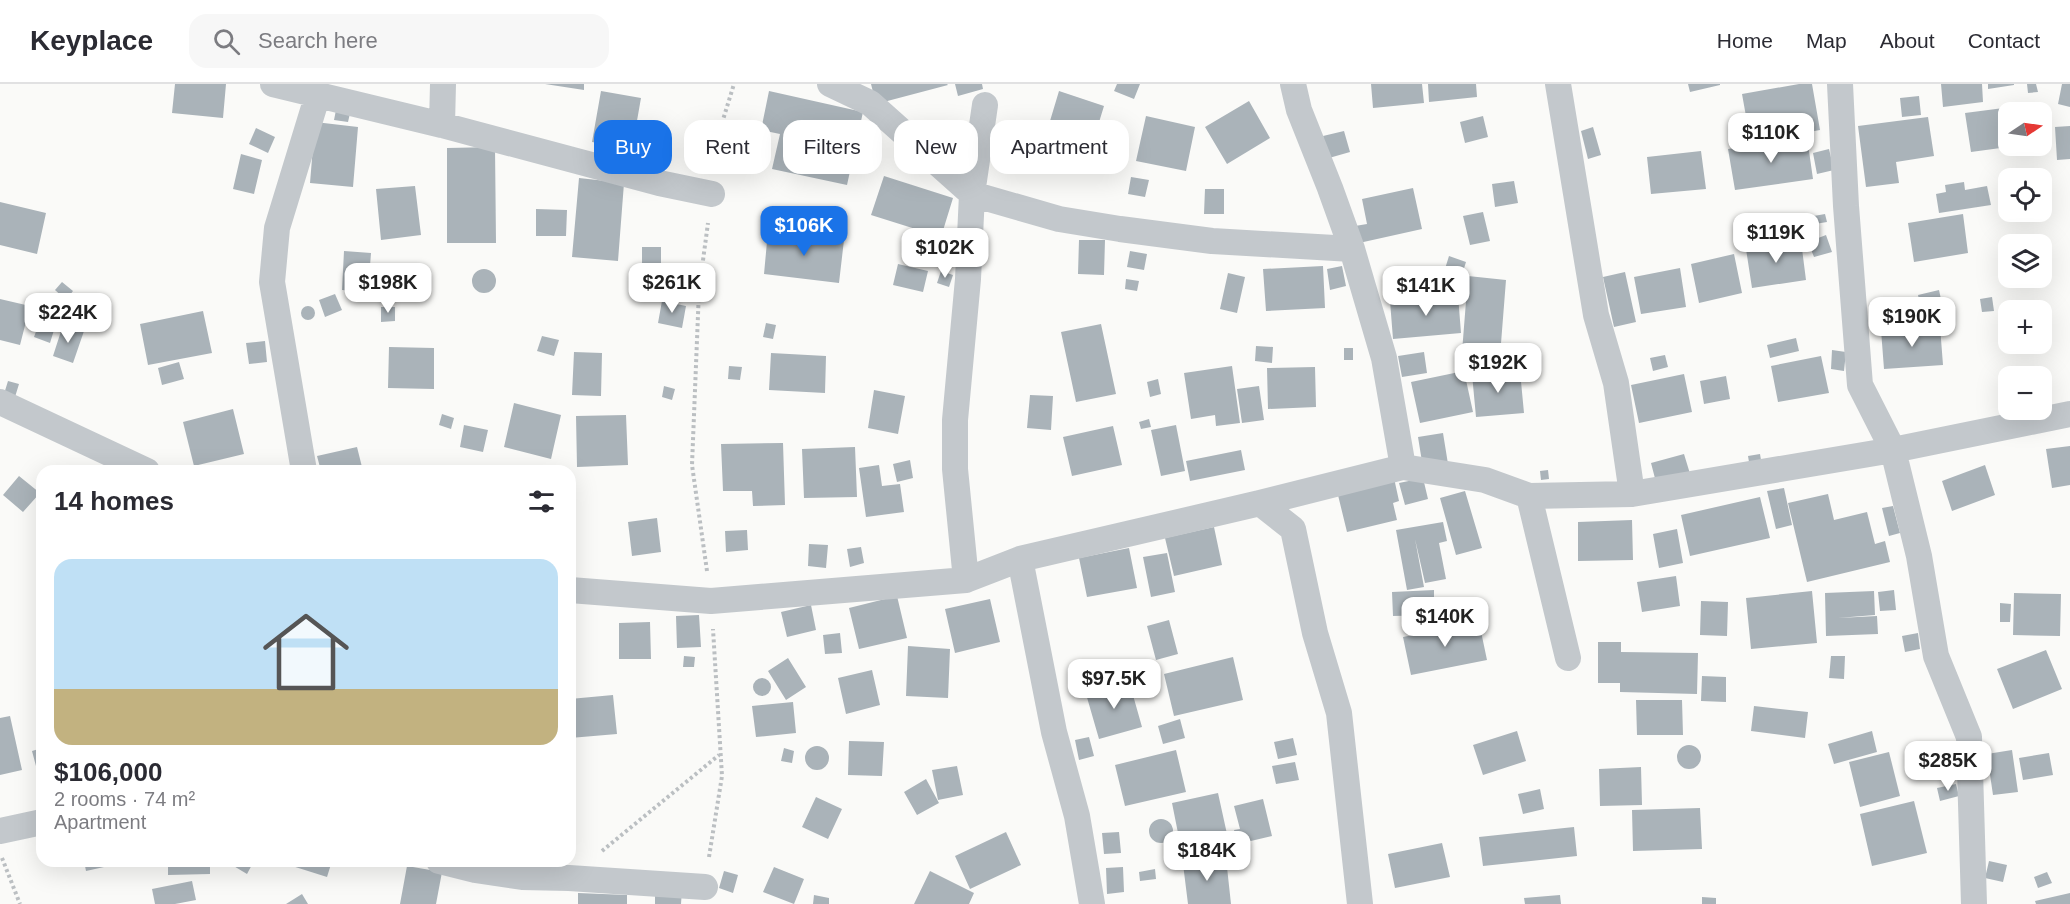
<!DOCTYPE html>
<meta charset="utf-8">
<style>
body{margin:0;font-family:Arial,sans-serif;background:#f7f7f7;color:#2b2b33;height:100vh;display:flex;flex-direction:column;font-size:22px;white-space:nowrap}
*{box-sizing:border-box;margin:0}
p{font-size:20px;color:#7c7c81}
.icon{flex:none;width:33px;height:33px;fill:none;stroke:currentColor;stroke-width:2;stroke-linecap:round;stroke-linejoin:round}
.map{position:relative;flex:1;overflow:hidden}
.side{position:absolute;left:36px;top:381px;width:540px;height:402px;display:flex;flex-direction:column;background:#fff;border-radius:18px;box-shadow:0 6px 24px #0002}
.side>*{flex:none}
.hud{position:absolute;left:594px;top:36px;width:570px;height:54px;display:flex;gap:12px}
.needle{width:39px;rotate:77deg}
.controls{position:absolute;left:1998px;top:18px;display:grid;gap:12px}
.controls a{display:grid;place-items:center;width:54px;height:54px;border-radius:12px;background:#fff;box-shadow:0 6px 24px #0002;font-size:30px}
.price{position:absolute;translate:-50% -51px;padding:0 14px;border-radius:12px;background:#fff;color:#222;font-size:20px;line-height:39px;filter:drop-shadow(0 2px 3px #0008)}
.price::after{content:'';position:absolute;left:50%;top:36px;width:18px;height:14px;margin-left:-9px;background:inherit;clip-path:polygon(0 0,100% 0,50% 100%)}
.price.current{background:#1a73e8;color:#fff}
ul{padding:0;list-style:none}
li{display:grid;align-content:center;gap:12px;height:318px;padding:0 18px}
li+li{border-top:2px solid #e1e1e2}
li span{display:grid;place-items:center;height:186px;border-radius:18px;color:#555}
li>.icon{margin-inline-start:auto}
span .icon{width:108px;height:108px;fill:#fffc;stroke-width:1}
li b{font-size:26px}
h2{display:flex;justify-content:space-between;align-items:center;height:72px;padding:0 18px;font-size:26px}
.tag{padding:0 21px;border-radius:18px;background:#fff;box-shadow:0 6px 24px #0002;font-size:21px;line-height:54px}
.tag.current{background:#1a73e8;color:#fff}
header{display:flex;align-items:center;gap:36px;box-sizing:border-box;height:84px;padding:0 30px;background:#fff;border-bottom:2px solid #e1e1e2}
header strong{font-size:28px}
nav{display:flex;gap:33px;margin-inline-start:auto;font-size:21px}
.search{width:420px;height:54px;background:#f7f7f7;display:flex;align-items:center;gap:15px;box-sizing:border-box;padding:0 21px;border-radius:18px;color:#7c7c81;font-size:22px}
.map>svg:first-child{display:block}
</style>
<header>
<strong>Keyplace</strong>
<div class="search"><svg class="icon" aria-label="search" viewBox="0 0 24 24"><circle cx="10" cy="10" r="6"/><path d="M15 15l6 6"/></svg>Search here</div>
<nav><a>Home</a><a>Map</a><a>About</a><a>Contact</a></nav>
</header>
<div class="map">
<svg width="2070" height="820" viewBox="0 0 2070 820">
<rect width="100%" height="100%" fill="#fafaf8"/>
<path fill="#aab3b9" d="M175 0H226L223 34 172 29Z
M545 0H584V6Z
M871 0H947L948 1 876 20Z
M955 0H982L983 5 958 12Z
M1117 0H1140L1134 15 1114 7Z
M1371 0H1422L1424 19 1373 24Z
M1428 0H1476L1477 13 1429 18Z
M1688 0H1720V1L1690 8Z
M1799 0H1812L1820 46 1766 56 1764 47 1749 49 1742 10Z
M1941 0H1982L1983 18 1943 23Z
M1988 0H2014V1L1988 5Z
M2027 0H2036L2038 8 2028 9Z
M2062 0H2070V23L2058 20Z
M601 7 641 14 632 65 592 58Z
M769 7 863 28 847 101 772 85 780 50 761 46Z
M1059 7 1104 22 1092 61 1047 47Z
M1919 12 1921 31 1902 33 1900 14Z
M1249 17 1270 54 1227 80 1205 43Z
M337 21 351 25 348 38 334 36Z
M2019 22 2020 28H2008V63L1971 68 1965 29Z
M1146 32 1195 43 1186 87 1136 77Z
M1483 32 1488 53 1465 59 1460 38Z
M1928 33 1934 72 1896 78 1899 99 1866 103 1858 42Z
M953 37 972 39 969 60 950 58Z
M315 38 358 43 353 103 310 99Z
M690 41 707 45 702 64 686 61Z
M2070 42V75L2057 76 2055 43Z
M1593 43 1601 71 1588 75 1581 47Z
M256 44 275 53 268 69 249 60Z
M1344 47 1350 68 1329 74 1323 52Z
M1807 53 1813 95 1735 106 1728 65Z
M495 63 496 159H447V64Z
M1829 65 1834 86 1817 90 1813 69Z
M1701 67 1706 105 1651 110 1647 73Z
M241 70 262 76 254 110 233 105Z
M884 92 953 114 941 153 871 131Z
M1131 93 1149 96 1145 113 1128 110Z
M579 94 624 99 618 177 572 173Z
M1514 97 1518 119 1495 123 1492 100Z
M1964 98 1965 106 1987 102 1991 121 1939 129 1936 110 1946 108 1945 101Z
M415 102 421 151 381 156 376 105Z
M1413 104 1422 145 1359 159 1355 142 1367 140 1362 115Z
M1205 105H1224V130H1204Z
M0 118 46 129 37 170 0 161Z
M536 125 567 126 566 152H536Z
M1483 128 1490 157 1470 161 1463 132Z
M1825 130 1827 138 1809 141 1808 133Z
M1963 130 1968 169 1914 178 1908 139Z
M768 147 844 156 839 199 764 190Z
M1826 151 1832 168 1814 173 1808 158Z
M1079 156H1105L1104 191 1078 190Z
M1801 157 1806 196 1752 204 1746 165Z
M642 163H661V181L642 180Z
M344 167 371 169 368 208 342 206Z
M1130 167 1147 170 1144 186 1127 183Z
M1734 170 1742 209 1699 219 1691 180Z
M1449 172 1466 178 1461 194 1444 188Z
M898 180 928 187 923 208 893 201Z
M1323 182 1325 224 1266 227 1263 185Z
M1342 182 1346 202 1330 206 1327 185Z
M1680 184 1686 223 1641 230 1634 193Z
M472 197a12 12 0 1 1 24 0a12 12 0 1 1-24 0Z
M941 187 953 191 949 203 937 199Z
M1625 188 1636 238 1614 243 1603 193Z
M1228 189 1245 193 1237 229 1220 225Z
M1468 192 1506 196 1500 272 1462 268Z
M1126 195 1139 197 1137 207 1125 205Z
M62 198 73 207 66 216 55 206Z
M1939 206 1944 229 1923 233 1918 211Z
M335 210 342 226 325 233 319 216Z
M1458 211 1461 249 1393 255 1390 217Z
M1992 213 1994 227 1982 228 1980 215Z
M0 215 30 222 20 261 0 256Z
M662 217 686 222 682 244 658 239Z
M301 229a7 7 0 1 1 14 0a7 7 0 1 1-14 0Z
M381 223H395V237L381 238Z
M203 227 212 269 148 281 140 240Z
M43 228 58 233 50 259 34 253Z
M766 239 776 241 773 255 763 253Z
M1101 240 1116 310 1076 318 1061 248Z
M63 241 84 247 73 279 53 272Z
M1940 242 1943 281 1884 285 1881 246Z
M542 252 559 256 554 272 537 267Z
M1796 254 1799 267 1770 274 1767 261Z
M265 257 267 278 249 280 246 259Z
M1256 262 1273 263 1272 279 1255 277Z
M389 263 434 264V305L388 304Z
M1344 264H1353V276H1344Z
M1832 266 1846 268 1844 287 1831 285Z
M574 268 602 269 601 312 572 311Z
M1424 268 1427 289 1402 293 1398 272Z
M771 269 826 272 825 309 769 306Z
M1665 271 1668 283 1653 287 1650 274Z
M1821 272 1829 309 1778 318 1771 282Z
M179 278 184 295 162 301 158 284Z
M729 282 742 283 740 296 728 295Z
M1232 282 1240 339 1216 342 1215 331 1191 335 1184 289Z
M1315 283 1316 323 1268 325 1267 284Z
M1464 287 1473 328 1420 339 1411 298Z
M1520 287 1524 329 1476 333 1472 290Z
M1684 290 1692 328 1639 339 1631 301Z
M1726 292 1730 315 1704 320 1700 297Z
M1158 295 1161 310 1150 313 1147 298Z
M8 297 19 300 15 313 4 310Z
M664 302 675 305 672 316 662 313Z
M1259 302 1264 336 1242 339 1237 305Z
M874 306 905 312 898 350 868 344Z
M1030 311 1053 312 1051 346 1027 344Z
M514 319 561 331 551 375 504 363Z
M233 325 244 370 194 382 183 338Z
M442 330 454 334 451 345 439 341Z
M626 331 628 381 577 383 576 332Z
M1149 335 1151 343 1141 345 1139 338Z
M464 341 488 346 483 368 460 363Z
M1176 341 1185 387 1161 392 1151 346Z
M1113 342 1122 381 1072 392 1063 353Z
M1443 349 1448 380 1423 384 1418 353Z
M783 359 785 421 753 422 752 407H723L721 360Z
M2070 362V401L2052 404 2046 365Z
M357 363 363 387H321L317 372Z
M855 363 857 413 804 414 802 365Z
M1241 366 1245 386 1190 397 1186 377Z
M1684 370 1691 393 1657 402 1651 379Z
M1760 370 1762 382 1750 384 1748 372Z
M910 376 913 394 897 398 893 380Z
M879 381 882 402 900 400 904 428 866 433 859 384Z
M1985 381 1995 411 1952 427 1942 397Z
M1548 386 1549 395 1541 396 1540 387Z
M19 392 40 409 23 428 3 411Z
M1394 394 1399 417 1393 419 1397 436 1347 448 1337 407Z
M1423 394 1428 415 1405 421 1399 399Z
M1784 404 1792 441 1776 445 1767 407Z
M1465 407 1482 464 1456 471 1440 414Z
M1828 410 1834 436 1867 428 1875 460 1885 457 1890 478 1807 498 1788 419Z
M1760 413 1770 454 1690 472 1681 431Z
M1893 422 1900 449 1889 452 1882 424Z
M657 434 661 468 632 472 628 438Z
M1632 436 1633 476 1578 477V438Z
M1443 438 1447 457 1439 459 1446 495 1425 499 1415 455 1424 503 1407 506 1396 446Z
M1214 443 1222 481 1174 492 1165 454Z
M1677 445 1683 479 1659 484 1653 450Z
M747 446 748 466 726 468 725 447Z
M809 460 828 461 826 484 808 482Z
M861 463 864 479 850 483 847 465Z
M1129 464 1137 504 1087 513 1079 474Z
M1167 469 1175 508 1151 513 1143 473Z
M1676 492 1680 522 1642 528 1637 498Z
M1434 506V531L1393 532 1392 508Z
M1894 506 1896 526 1880 527 1878 508Z
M1812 507 1817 559 1751 565 1746 514Z
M1874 507 1875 531 1838 534 1877 532 1878 550 1826 552 1825 509Z
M2014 509 2061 510 2060 552 2013 551Z
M897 512 907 554 859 565 849 524Z
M990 515 1000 558 955 569 945 525Z
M1701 517 1728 518 1727 552 1700 551Z
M2000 519 2011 520 2010 538H2000Z
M811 521 816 546 787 553 781 528Z
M699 531 701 563 677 564 676 532Z
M1169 536 1178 570 1156 576 1147 542Z
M650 538 651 575H619V539Z
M1479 538 1487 576 1411 591 1403 553Z
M840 549 842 569 825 570 823 551Z
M1918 549 1920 565 1905 568 1902 552Z
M1598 558H1621V568L1698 569 1697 610 1620 608V599H1598Z
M908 562 950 565 948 614 906 612Z
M2046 566 2062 605 2013 625 1997 585Z
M684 572 695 573 694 583H683Z
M1831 572H1845L1844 595 1829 594Z
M1233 573 1243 616 1174 632 1164 590Z
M788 574 806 603 786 616 768 587Z
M872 586 880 621 846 630 838 594Z
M1702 592 1726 593V618L1701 617Z
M753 603a9 9 0 1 1 18 0a9 9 0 1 1-18 0Z
M1129 597 1142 643 1099 655 1086 610Z
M613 611 617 650 570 654V615Z
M1636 616H1682L1683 651H1637Z
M793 618 796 649 756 653 752 622Z
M1754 622 1808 628 1805 654 1751 647Z
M10 632 22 686 0 691V634Z
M1180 635 1185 654 1163 660 1158 642Z
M1517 647 1526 677 1483 691 1473 661Z
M1872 647 1877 668 1834 680 1828 660Z
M1089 653 1094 672 1079 676 1075 656Z
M1293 654 1297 671 1278 675 1274 658Z
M849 657 884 658 882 692 848 691Z
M1677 673a12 12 0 1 1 24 0a12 12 0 1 1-24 0Z
M805 674a12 12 0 1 1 24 0a12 12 0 1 1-24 0Z
M42 664V700L41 701 32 667Z
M784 664 794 667 792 679 781 677Z
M1176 666 1186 708 1125 722 1115 681Z
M2012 666 2018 708 1993 711 1987 670Z
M1889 668 1900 712 1860 723 1849 678Z
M2049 669 2053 691 2023 696 2019 674Z
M1295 678 1299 696 1276 700 1272 682Z
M957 682 963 711 938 716 932 686Z
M1641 683 1642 721 1600 722 1599 685Z
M1948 685 1950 692 1938 695 1936 688Z
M926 695 939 719 917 731 904 708Z
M1956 700 1959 712 1940 717 1937 704Z
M1540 705 1544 725 1523 730 1518 710Z
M1218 709 1227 750 1180 759 1172 719Z
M816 713 842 725 828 755 802 743Z
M1263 715 1272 752 1238 760 1234 746 1240 745 1234 722Z
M1914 717 1927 769 1872 782 1860 730Z
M1700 724 1702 765 1633 767 1632 726Z
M1149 747a12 12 0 1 1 24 0a12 12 0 1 1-24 0Z
M1574 743 1577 772 1483 782 1479 753Z
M1006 748 1021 781 970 805 955 772Z
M1119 748 1121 769 1104 770 1102 749Z
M1442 759 1450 793 1395 804 1388 770Z
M1226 774 1231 820H1188L1183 780Z
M84 777H112L113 781 86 787Z
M168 777H210V790L168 791Z
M234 777H254L247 790 232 781Z
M291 777H332L327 793 289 781Z
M1989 777 2007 781 2003 798 1985 794Z
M407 782 442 788 436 820H400Z
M774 783 804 795 794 820 763 808Z
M1123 783 1124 808 1107 810 1106 784Z
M1155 785 1156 795 1140 797 1139 788Z
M724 787 738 791 733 809 719 804Z
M930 787 974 809 969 820H914Z
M2047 788 2052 799 2038 804 2034 793Z
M192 797 196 816 175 820H155L152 805Z
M655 806H682L681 820H655Z
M578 809 627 811V820H578Z
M2070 809V820H2036L2035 817Z
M302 810 308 820H286Z
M814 811 829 814V820H813Z
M1560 811 1561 820H1525L1524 814Z
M1702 813 1716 814V820H1702Z"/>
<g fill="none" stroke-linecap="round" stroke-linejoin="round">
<path stroke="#bbbfc2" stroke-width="4" stroke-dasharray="3 3" stroke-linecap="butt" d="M716 81 722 39 734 0
M707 487 692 381 699 206 708 139
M602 767 719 671
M709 773 722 692 713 545
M2 774 20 820"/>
<path stroke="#c3c8cc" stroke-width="26" d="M273 0 442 41 659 99 712 110
M830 0 870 19 972 110 1059 135 1120 145 1212 157 1352 165
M1293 0 1299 26 1330 104 1352 165 1384 274 1403 383
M1558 0 1596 231 1616 299 1632 410
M1840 0 1846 122 1860 301 1893 366 1919 472 1936 572 1969 653 1974 820
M442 41 443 0
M0 318 147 387
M304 387 272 198 277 144 318 10 313 0
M1529 412 1568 574
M1260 419 1293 445 1315 549 1339 629 1360 820
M1020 475 1054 648 1077 732 1092 820
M966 496 955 385V336L968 195 972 110 985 21
M570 506 711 517 966 496 1020 475 1260 419 1403 383 1485 396 1529 412 1632 410 1893 366 2070 330
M0 747 42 738
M439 777 475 786 522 793 569 794 705 803"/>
</g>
</svg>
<div class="controls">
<a><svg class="needle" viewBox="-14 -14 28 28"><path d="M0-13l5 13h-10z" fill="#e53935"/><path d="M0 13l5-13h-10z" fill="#7c7c81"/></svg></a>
<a><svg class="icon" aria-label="locate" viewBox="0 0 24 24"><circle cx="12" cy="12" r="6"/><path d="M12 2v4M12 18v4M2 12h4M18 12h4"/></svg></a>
<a><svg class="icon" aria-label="layers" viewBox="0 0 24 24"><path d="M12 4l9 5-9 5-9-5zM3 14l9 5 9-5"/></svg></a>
<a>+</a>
<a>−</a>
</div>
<b class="price" style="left:1771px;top:80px">$110K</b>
<b class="price current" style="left:804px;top:173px">$106K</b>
<b class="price" style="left:1776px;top:180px">$119K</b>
<b class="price" style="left:945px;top:195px">$102K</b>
<b class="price" style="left:388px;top:230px">$198K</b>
<b class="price" style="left:672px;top:230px">$261K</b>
<b class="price" style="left:1426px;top:233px">$141K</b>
<b class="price" style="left:68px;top:260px">$224K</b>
<b class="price" style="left:1912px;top:264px">$190K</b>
<b class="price" style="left:1498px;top:310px">$192K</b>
<b class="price" style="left:1445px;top:564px">$140K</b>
<b class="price" style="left:1114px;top:626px">$97.5K</b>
<b class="price" style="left:1948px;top:708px">$285K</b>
<b class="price" style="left:1207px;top:798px">$184K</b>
<div class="hud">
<a class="tag current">Buy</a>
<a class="tag">Rent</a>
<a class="tag">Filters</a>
<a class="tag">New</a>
<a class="tag">Apartment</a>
</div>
<section class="side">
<h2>14 homes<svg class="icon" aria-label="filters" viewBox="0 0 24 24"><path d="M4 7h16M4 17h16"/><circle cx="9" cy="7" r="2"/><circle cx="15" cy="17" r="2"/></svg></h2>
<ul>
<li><span style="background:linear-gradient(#bfe0f5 70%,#c2b280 0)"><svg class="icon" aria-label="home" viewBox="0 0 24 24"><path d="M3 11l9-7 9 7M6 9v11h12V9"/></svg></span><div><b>$106,000</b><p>2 rooms · 74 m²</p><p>Apartment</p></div></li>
</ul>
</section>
</div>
